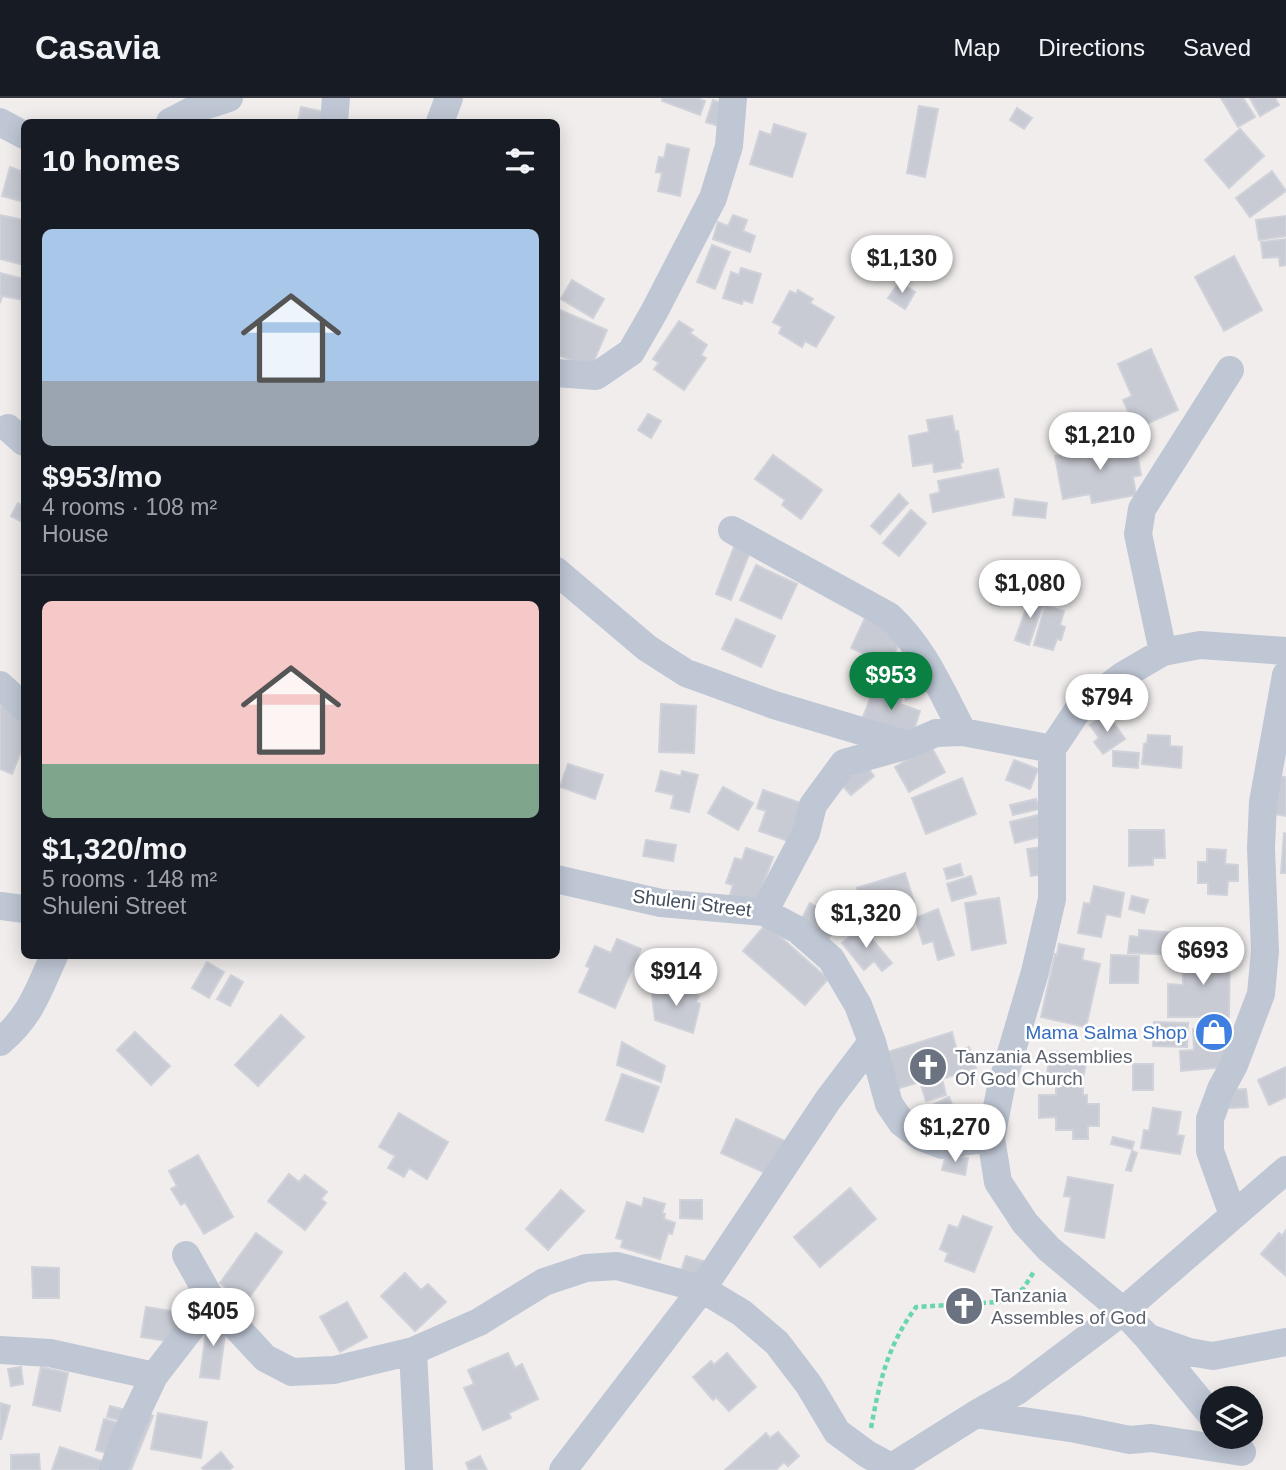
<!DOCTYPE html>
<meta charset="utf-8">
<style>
body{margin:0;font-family:Arial,sans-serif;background:#20242c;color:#f1f3f6;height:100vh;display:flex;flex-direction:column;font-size:26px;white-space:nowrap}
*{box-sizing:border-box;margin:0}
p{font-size:23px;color:#9ea1a6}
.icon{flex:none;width:38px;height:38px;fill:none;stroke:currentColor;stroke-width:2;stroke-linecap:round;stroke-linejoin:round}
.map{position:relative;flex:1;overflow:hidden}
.side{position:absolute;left:21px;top:21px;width:539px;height:840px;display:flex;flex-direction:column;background:#171b24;border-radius:10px;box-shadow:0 4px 18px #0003}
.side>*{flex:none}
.controls{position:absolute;left:1200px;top:1288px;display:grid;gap:14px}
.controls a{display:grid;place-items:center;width:63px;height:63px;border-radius:50%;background:#171b24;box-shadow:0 4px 18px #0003;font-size:35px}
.price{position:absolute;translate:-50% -60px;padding:0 16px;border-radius:24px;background:#fff;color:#222;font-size:23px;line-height:46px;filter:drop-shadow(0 2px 4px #0008)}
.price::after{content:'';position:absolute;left:50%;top:42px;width:21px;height:16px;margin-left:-10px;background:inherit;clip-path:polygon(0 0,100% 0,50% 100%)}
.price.active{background:#0b8043;color:#fff}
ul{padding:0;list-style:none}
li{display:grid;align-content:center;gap:14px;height:371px;padding:0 21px}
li+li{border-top:2px solid #363941}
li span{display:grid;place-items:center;height:217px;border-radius:10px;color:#555}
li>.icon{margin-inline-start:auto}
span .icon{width:126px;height:126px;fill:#fffc;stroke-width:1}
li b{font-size:30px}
h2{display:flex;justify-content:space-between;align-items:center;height:84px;padding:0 21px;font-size:30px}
header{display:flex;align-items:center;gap:42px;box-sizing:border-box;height:98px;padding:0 35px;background:#171b24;border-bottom:2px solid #363941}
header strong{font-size:33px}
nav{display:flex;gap:38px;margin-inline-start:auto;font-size:24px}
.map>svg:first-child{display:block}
</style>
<header>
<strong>Casavia</strong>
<nav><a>Map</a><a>Directions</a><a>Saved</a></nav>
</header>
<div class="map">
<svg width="1286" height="1372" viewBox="0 0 1286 1372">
<rect width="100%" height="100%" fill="#f1eded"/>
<path fill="#c9cbd4" stroke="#d0d2da" stroke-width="2" d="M663 0H697L705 3 700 17 662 3Z
M1221 0H1243L1255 19 1238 29Z
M1250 0H1275L1279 7 1260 18Z
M713 2 730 8 722 29 706 24Z
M919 8 938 11 925 79 907 75Z
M301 9 330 15 328 24H298Z
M1017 10 1032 20 1024 31 1010 22Z
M774 26 806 36 792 79 750 66 760 33 771 37Z
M1240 31 1264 58 1229 90 1205 62Z
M667 46 689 51 680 98 658 93 662 75 656 74 659 59 664 60Z
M10 69 24 74V104L2 98Z
M1272 73 1286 93 1250 119 1236 100Z
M0 117 24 122V167L0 161Z
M733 117 747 122 743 133 755 138 750 154 713 141 718 124 728 128Z
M1286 118V138L1259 142 1256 122Z
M1286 141V167L1280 168 1279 159 1263 160 1261 144Z
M712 147 730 154 715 191 697 184Z
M1234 158 1262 212 1224 233 1195 179Z
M741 170 761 176 752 205 743 202 742 206 723 200 731 174 739 177Z
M0 175 24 181V202L2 198 0 205Z
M572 182 604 201 593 220 561 201Z
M899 184 915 194 905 211 888 200Z
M798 192 813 201 810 205 834 219 816 249 805 243 802 249 779 235 782 229 773 224 790 193 796 196Z
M560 212 607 232 591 270 556 256V219Z
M679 223 693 232 690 235 707 247 701 257 706 260 684 292 654 271 659 265 653 261Z
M1151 251 1178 312 1144 327 1139 316 1131 320 1123 302 1132 298 1118 266Z
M648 316 661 323 651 340 638 332Z
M952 318 955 334 958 333 963 364 960 365 961 370 934 374 933 365 913 368 909 338 929 334 927 322Z
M1135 343 1141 377 1133 379 1136 397 1092 405 1090 396 1063 401 1055 358Z
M773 357 822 392 801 421 782 407 785 402 755 381Z
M998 371 1004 399 933 414 930 397 940 394 938 383Z
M899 396 908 405 880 436 871 428Z
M1015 401 1047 405 1045 420 1013 417Z
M18 405 24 409V425L11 418Z
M911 412 926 425 899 458 883 445Z
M734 449 750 454 731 502 716 496Z
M756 467 797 486 781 521 740 502Z
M993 494 1002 496 999 508 991 506Z
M1031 497 1045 501 1029 547 1015 542Z
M1045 508 1064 513 1060 527 1065 529 1061 542 1057 541 1053 552 1034 547Z
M865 520 903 537 889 567 851 550Z
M736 521 775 538 761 569 722 551Z
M916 568 927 593 906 602 899 587 907 583 903 574Z
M878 589 902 598 900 606 920 613 912 637 863 619 872 596 875 597Z
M661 606 696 608 694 655 659 654Z
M0 607 24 618V646L12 676 0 671Z
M1107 615 1125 641 1103 656 1094 644 1099 640 1090 627Z
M1148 637 1170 638V648L1182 649 1181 670 1142 666 1144 646 1147 645Z
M931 648 945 674 909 694 895 669Z
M1113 653 1139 655 1138 670 1113 668Z
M1014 662 1038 671 1030 691 1006 682Z
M568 666 603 677 595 701 560 689Z
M865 666 874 678 851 697 841 686Z
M661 673 681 678 682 673 698 677 689 714 671 710 674 697 656 693Z
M1273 678 1286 679V718L1268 715Z
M962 680 976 716 926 736 912 700Z
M723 689 753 705 738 732 708 715Z
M763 692 804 706 791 744 759 733 766 713 757 710Z
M1036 701 1039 711 1013 717 1010 707Z
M1042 716 1047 737 1015 745 1010 724Z
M1129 732H1164L1165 760H1153V767L1129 768Z
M1284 735 1286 736V775H1281Z
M646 742 676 747 673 763 643 758Z
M1042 749 1046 776 1031 778 1027 751Z
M746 750 773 759 756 806 730 797 733 787 726 785 735 760 742 762Z
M1207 751 1226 752 1225 766 1238 767V783H1228L1227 797 1208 796V785H1198V764H1207Z
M960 766 963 777 947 781 944 771Z
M905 775 914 804 898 810 903 827 891 830 885 811 866 817 857 790Z
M971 778 976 796 952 803 947 786Z
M1094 788 1124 795 1120 819 1106 816 1101 839 1078 835 1084 805 1090 806Z
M1132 798 1148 802 1144 815 1129 811Z
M999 800 1006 845 972 852 965 805Z
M810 805 840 822 829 840 800 824Z
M938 811 954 857 938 862 933 843 923 846 915 820Z
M766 826 828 881 805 907 743 853Z
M862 829 892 865 882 873 874 863 864 872 842 845Z
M1139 832 1188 836 1186 857 1128 855 1130 838 1139 839Z
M617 841 641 851 615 910 579 894 590 870 586 868 595 848 611 855Z
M1059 846 1084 851 1082 862 1100 866 1086 929 1041 919 1055 856 1057 857Z
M1206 848H1230L1229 919H1168V886L1183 887V871H1190V861H1206Z
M1111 857 1139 858 1138 885H1110Z
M207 864 224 874 209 900 192 890Z
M231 877 243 884 230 908 217 901Z
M673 886 699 898 696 904 700 906 693 935 655 922 651 888 669 895Z
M281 917 304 939 258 988 235 967Z
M1154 924 1188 925 1187 949 1153 948Z
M1225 930 1226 969 1181 973 1180 953 1194 952 1193 931Z
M135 934 170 968 151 987 117 952Z
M952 934 957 953 969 949 976 970 942 981 946 997 926 1003 920 984 896 991 885 955Z
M622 944 665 968 661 984 617 967Z
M1051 953 1087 959 1083 981 1047 975Z
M1133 966H1153V992H1133Z
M1286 969V999L1269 1007 1258 982Z
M622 976 659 989 643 1034 606 1022Z
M1056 985H1083V997H1087V1006H1099V1028H1088V1041H1073V1032H1056V1019L1039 1020V997H1056Z
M1246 991 1248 1009 1230 1010 1229 992Z
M949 999 953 1009 935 1018 931 1008Z
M1153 1010 1181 1014 1177 1037 1184 1038 1180 1056 1141 1050 1144 1032 1149 1033Z
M960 1013 969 1032 943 1044 934 1025Z
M399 1015 448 1044 427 1081 409 1070 404 1079 388 1070 395 1058 379 1049Z
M736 1021 785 1043 770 1077 721 1055Z
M1113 1039 1134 1044 1132 1051 1111 1046Z
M1132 1053 1137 1055 1131 1073 1126 1072Z
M946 1056 968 1060 965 1077 942 1072Z
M198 1057 233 1119 204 1136 185 1104 181 1107 171 1091 177 1088 169 1073Z
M289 1076 299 1084 305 1077 327 1094 321 1101 326 1105 305 1132 268 1103Z
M1068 1079 1113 1087 1104 1140 1065 1133 1071 1099 1064 1098Z
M850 1090 876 1121 820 1169 794 1139Z
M561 1092 584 1113 548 1152 526 1131Z
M644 1100 665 1106 662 1115 665 1116 664 1121 675 1125 672 1136 668 1135 660 1161 621 1149 623 1142 616 1140 627 1104 642 1109Z
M680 1102H702V1121L680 1120Z
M963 1118 992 1129 974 1174 945 1163 948 1155 940 1151 949 1127 958 1130Z
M1286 1132V1178L1261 1156 1279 1135 1282 1138Z
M256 1135 282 1154 246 1204 220 1185Z
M686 1158 710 1165 705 1180 681 1173Z
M32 1169 59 1170V1200H33Z
M405 1175 421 1192 428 1186 446 1204 415 1233 381 1198Z
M347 1204 367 1239 340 1254 320 1219Z
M146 1209 178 1214 174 1244 141 1239Z
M208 1218 227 1221 219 1281 200 1279Z
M508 1255 515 1270 522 1266 538 1301 509 1315 511 1320 483 1332 464 1290 474 1286 468 1272Z
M727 1255 756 1289 729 1313 716 1299 713 1302 693 1279 711 1263 714 1267Z
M21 1269 23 1286 11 1288 8 1271Z
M41 1269 68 1275 60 1313 33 1307Z
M0 1305 10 1308 1 1341H0Z
M110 1308 126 1312 123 1323 107 1319Z
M141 1312 153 1318 131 1372H117Z
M158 1315 207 1324 201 1360 151 1351Z
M104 1321 122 1326 113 1357 96 1352Z
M778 1334 799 1358 788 1368 784 1364 776 1372H725L766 1335 770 1340Z
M60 1349 105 1364 102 1372H52Z
M221 1354 233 1369 229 1372H204L202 1370Z
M39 1356 40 1372H11V1357Z
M480 1358 487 1372H469L466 1365Z"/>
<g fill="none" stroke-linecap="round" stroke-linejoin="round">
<path stroke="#69d6ae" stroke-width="4.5" stroke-dasharray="5 3.5" stroke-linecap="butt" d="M871 1330C880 1282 887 1249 916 1209L999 1204 1023 1191 1035 1172"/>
<path stroke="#bfc7d5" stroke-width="28" d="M0 24 24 37
M170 24 195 11 229 0
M334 24 336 0
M440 24 449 0
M556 275 596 278 631 254 654 214 713 100 729 48 733 0
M8 330 24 344
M732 432 889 518C924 550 941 593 963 634
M556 473 647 550 686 575 774 607 908 647
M1163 554 1138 436 1142 411 1230 272
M0 587 24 609
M556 781 661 805 764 814 798 832 831 861 858 907 872 944 889 1006 902 1025 921 1039 942 1047 991 1040
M0 808 24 811
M764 814 806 735 813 707 844 665 908 647 936 635 963 634 1052 651
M0 944C31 918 38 893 54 858
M1233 1117 1210 1053V1021L1221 991 1234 967 1261 896 1265 853 1261 750 1263 704 1286 577
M186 1157 212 1203 265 1260 292 1274 334 1272 413 1253 479 1224 544 1184 586 1170 617 1168 702 1191 742 1215 777 1245 809 1287 837 1334 867 1356 891 1369
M1149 1240 1189 1254 1213 1258 1286 1244
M0 1252 50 1255 154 1278
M413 1253 419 1372
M976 1316 1076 1331 1130 1342 1151 1340 1242 1354
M1213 1319 1148 1240 1123 1213 1049 1151 1025 1125 998 1084 991 1040 1001 989 1035 874 1052 801V651L1078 612 1122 578 1163 554 1200 547 1286 553
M113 1372 125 1339 154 1278 212 1203
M563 1372 702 1191 828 1002 872 944
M887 1372 976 1316 1017 1293 1123 1213 1286 1072"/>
</g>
<defs>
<symbol id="shop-disc" viewBox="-11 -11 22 22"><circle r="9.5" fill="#3f7fe0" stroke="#fff"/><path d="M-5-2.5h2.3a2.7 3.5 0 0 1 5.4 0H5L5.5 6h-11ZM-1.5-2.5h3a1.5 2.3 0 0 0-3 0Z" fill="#fff"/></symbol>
<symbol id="church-disc" viewBox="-11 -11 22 22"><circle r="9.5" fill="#6b7280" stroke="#fff"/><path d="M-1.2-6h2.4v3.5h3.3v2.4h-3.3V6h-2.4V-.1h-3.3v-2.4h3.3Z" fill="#fff"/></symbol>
</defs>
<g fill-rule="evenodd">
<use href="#shop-disc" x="1192" y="912" width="44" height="44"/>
<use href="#church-disc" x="906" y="947" width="44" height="44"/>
<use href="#church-disc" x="942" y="1186" width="44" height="44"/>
</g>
<g text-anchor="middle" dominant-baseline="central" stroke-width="5" stroke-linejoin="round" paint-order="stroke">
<g font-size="19" fill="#434e5d" stroke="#fff">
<text transform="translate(692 805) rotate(7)">Shuleni Street</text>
</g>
<g font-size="19" fill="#366cbe" stroke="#fff" text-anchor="end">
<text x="1187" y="934">Mama Salma Shop</text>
</g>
<g font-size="19" fill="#5b616d" stroke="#fff" text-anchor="start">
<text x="955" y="958">Tanzania Assemblies<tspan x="955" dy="22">Of God Church</tspan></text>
<text x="991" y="1197">Tanzania<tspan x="991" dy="22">Assembles of God</tspan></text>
</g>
</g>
</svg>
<div class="controls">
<a><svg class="icon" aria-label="layers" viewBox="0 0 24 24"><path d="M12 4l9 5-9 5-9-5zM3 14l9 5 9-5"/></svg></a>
</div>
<b class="price" style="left:902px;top:197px">$1,130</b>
<b class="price" style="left:1100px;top:374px">$1,210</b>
<b class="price" style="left:1030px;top:522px">$1,080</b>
<b class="price active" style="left:891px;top:614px">$953</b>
<b class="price" style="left:1107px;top:636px">$794</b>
<b class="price" style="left:866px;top:852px">$1,320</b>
<b class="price" style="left:1203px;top:889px">$693</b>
<b class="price" style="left:676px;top:910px">$914</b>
<b class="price" style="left:955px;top:1066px">$1,270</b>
<b class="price" style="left:213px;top:1250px">$405</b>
<section class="side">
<h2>10 homes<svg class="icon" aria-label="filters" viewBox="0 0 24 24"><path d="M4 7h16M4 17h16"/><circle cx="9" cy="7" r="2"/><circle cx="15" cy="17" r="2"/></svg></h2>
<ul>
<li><span style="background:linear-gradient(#a9c7e8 70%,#9aa5b1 0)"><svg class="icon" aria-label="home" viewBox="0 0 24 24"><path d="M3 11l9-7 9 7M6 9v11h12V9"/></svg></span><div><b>$953/mo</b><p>4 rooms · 108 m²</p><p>House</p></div></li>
<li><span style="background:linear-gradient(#f6c9c9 75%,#7fa58c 0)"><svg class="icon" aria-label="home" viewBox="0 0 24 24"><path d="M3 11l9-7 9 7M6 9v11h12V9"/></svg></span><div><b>$1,320/mo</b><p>5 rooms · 148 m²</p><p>Shuleni Street</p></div></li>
</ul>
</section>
</div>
